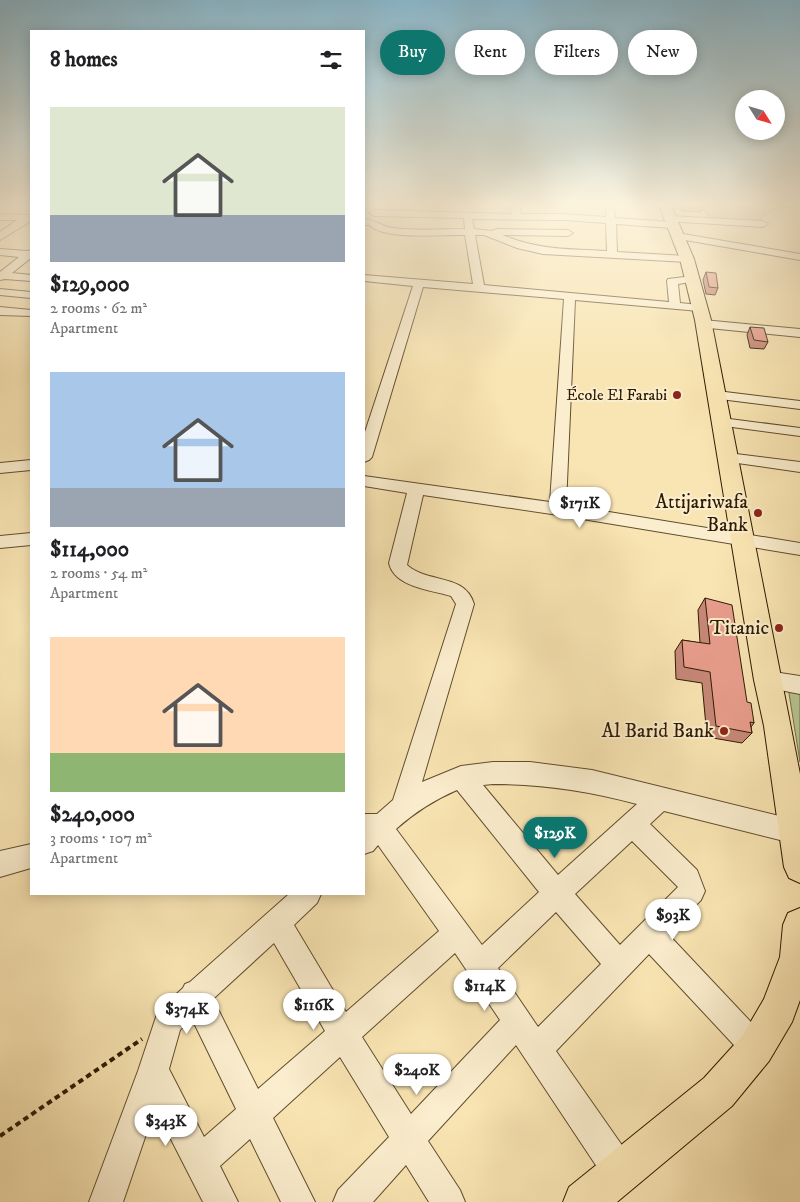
<!DOCTYPE html>
<meta charset="utf-8">
<style>
body{margin:0;font-family:"IM FELL DW Pica",serif;background:#f2f2f2;color:#202124;height:100vh;display:flex;flex-direction:column;font-size:19px;white-space:nowrap}
*{box-sizing:border-box;margin:0}
p{font-size:16px;color:#757577}
.icon{flex:none;width:28px;height:28px;fill:none;stroke:currentColor;stroke-width:2;stroke-linecap:round;stroke-linejoin:round}
.map{position:relative;flex:1;overflow:hidden}
.sheet{position:absolute;left:30px;top:30px;width:335px;height:865px;display:flex;flex-direction:column;background:#fff;border-radius:0px;box-shadow:0 2px 12px #0003}
.sheet>*{flex:none}
.banner{position:absolute;left:380px;top:30px;width:345px;height:45px;display:flex;gap:10px}
.needle{width:32px;rotate:127deg}
.tools{position:absolute;left:735px;top:90px;display:grid;gap:10px}
.tools a{display:grid;place-items:center;width:50px;height:50px;border-radius:50%;background:#fff;box-shadow:0 2px 12px #0003;font-size:25px}
.price{position:absolute;translate:-50% -42px;padding:0 11px;border-radius:18px;background:#fff;color:#222;font-size:16px;line-height:32px;filter:drop-shadow(0 1px 2px #0008)}
.price::after{content:'';position:absolute;left:50%;top:30px;width:15px;height:11px;margin-left:-8px;background:inherit;clip-path:polygon(0 0,100% 0,50% 100%)}
.price.current{background:#0f766e;color:#fff}
ul{padding:0;list-style:none}
li{display:grid;align-content:center;gap:10px;height:265px;padding:0 20px}
li span{display:grid;place-items:center;height:155px;border-radius:0px;color:#555}
li>.icon{margin-inline-start:auto}
span .icon{width:90px;height:90px;fill:#fffc;stroke-width:1}
li b{font-size:21px}
h2{display:flex;justify-content:space-between;align-items:center;height:60px;padding:0 20px;font-size:21px}
.pill{padding:0 18px;border-radius:22px;background:#fff;box-shadow:0 2px 12px #0003;font-size:18px;line-height:45px}
.pill.current{background:#0f766e;color:#fff}
.map>svg:first-child{display:block}
</style>
<div class="map">
<svg width="800" height="1202" viewBox="0 0 800 1202">
<rect width="100%" height="100%" fill="#f9e5b3"/>
<filter id="stains"><feTurbulence type="fractalNoise" baseFrequency=".004" numOctaves="4"/><feColorMatrix values="0 0 0 0 .2 0 0 0 0 .09 0 0 0 0 .02 0 0 0 .5 -.17"/></filter>
<radialGradient id="worn" r=".72"><stop offset=".6" stop-color="#630" stop-opacity="0"/><stop offset="1" stop-color="#630" stop-opacity=".3"/></radialGradient>
<path fill="#b7c692" stroke="#72704a" d="M697 203H797L800 205 772 210 757 221 711 219Z
M788 687 800 689V762Z"/>
<g fill="none" stroke-linecap="round" stroke-linejoin="round">
<defs>
<path id="minor" d="M509 203H519L521 214H564L606 217 607 203H613L615 218 672 222 677 225 672 228 616 224 617 252 687 256 692 259 687 262 543 254 517 248 484 235H475L484 285 669 302 667 281 668 279 693 276 697 277 698 279 697 281 678 284 680 303 699 305 705 308 699 311 575 300 566 505 800 543V555L558 515 423 495 407 565C428 584 465 573 474 604L422 782 461 766 493 762H530L592 770 800 821V845L664 811 650 824 697 870 705 891 701 900 668 934 766 1038 771 1048 766 1058 756 1063 746 1058 649 954 556 1051 633 1161 637 1173 633 1185 621 1189 609 1185 516 1045 428 1141 460 1190 465 1202H429L406 1165 373 1202H333L338 1190 389 1137 340 1057 273 1118 315 1202H281L250 1139 220 1166 238 1202H203L155 1108 123 1202H89L138 1071 158 1011 183 988 185 984 190 982 289 894H321L317 903 294 925 346 1012 439 931 378 845 373 851 364 854V814H377L393 800 456 604 451 596C431 590 394 587 389 563L407 493 364 486V476L550 502 564 299 423 287 372 457 369 460 364 462V435L413 286 364 281V275L473 284 465 235C441 234 387 241 369 225H364V219C375 219 382 227 393 228 416 231 441 229 465 229L464 218 374 216 369 213 374 210 512 214ZM472 219 564 220 606 223 607 251C567 249 540 250 502 235L568 236 573 233 568 230 497 229 492 231 474 229ZM493 784C543 784 589 791 637 804L558 875 483 785ZM457 790 539 892 482 945 396 829C415 812 434 800 457 790ZM632 841 678 887 620 945 575 894ZM556 912 601 964 538 1027 498 968ZM274 943 325 1031 258 1089 213 999ZM455 953 500 1020 411 1114 362 1037ZM192 1019 236 1109 204 1137 169 1069 180 1030Z
M0 214 30 215 31 221 0 240V232L17 220H0Z
M669 216 763 221 768 224 763 227 666 221 664 219Z
M677 233 800 254V260L674 238V234Z
M0 249 27 251 31 250V258L12 273 31 275V281L5 279 0 280V272L19 257 0 255Z
M0 289 31 292V298L0 295Z
M0 307 31 310V316L0 315Z
M703 320 800 329V337L699 327 697 324 699 321Z
M717 391 800 401V409L712 398 710 395 712 392Z
M722 418 800 428V436L717 425 715 422 717 419Z
M728 453 800 462V472L723 461 720 458 723 455Z
M31 460V470L0 473V463Z
M31 533V545L0 548V536Z
M767 671 800 676V694L760 686 757 680 760 674Z
M31 844V868L0 877V851Z"/>
<path id="major" d="M658 203H670L694 259 711 320 800 774V883L789 878 784 867 764 726 754 680 695 320 680 259Z
M800 908V1000L792 1022 769 1061 732 1106 617 1202H563L569 1187 704 1078 743 1035 764 999 780 957 783 925 788 913Z"/>
</defs>
<use href="#minor" stroke="#614d2e" stroke-width="2"/>
<use href="#major" stroke="#2e1a01" stroke-width="2"/>
<path stroke="#2e1a01" stroke-width="4" stroke-dasharray="5.5 4" stroke-linecap="butt" d="M0 1136 142 1039"/>
<use href="#minor" fill="#fbeece" fill-rule="evenodd"/>
<use href="#major" fill="#f9e5b3" fill-rule="evenodd"/>
</g>
<path fill="#c88879" stroke="#2e1a01" d="M678 203H704L701 212 682 211Z
M706 272 718 288 715 295 706 294 703 280Z
M750 327 768 342 764 349 750 348 747 335Z
M705 598 754 723 751 727 752 733 742 743 707 737 702 683 676 679 675 651 682 640 700 643 698 610Z"/>
<path fill="#e99e8d" stroke="#2e1a01" d="M706 272 716 273 718 288 709 287Z
M750 327 764 328 768 342 754 340Z
M705 598 732 605 747 702 751 703 754 723 750 722 752 733 716 726 710 672 684 667 682 640 710 644Z"/>
<linearGradient id="sky" x2="0" y2="1"><stop stop-color="#8ab9ce"/><stop offset="0.55" stop-color="#fcf3dd"/><stop offset="1" stop-color="#fcf3dd" stop-opacity="0"/></linearGradient>
<rect width="800" height="371" fill="url(#sky)"/>
<g fill="#8f2418" stroke="#fbeece" stroke-width="2">
<circle cx="677" cy="395" r="5"/>
<circle cx="758" cy="513" r="5"/>
<circle cx="779" cy="628" r="5"/>
<circle cx="724" cy="731" r="5"/>
</g>
<g text-anchor="middle" dominant-baseline="central" stroke-width="4" stroke-linejoin="round" paint-order="stroke">
<g font-size="16" fill="#2e1a01" stroke="#fbeece" text-anchor="end">
<text x="667" y="395">École El Farabi</text>
</g>
<g font-size="20" fill="#2e1a01" stroke="#fbeece" text-anchor="end">
<text x="748" y="502">Attijariwafa<tspan x="748" dy="23">Bank</tspan></text>
<text x="769" y="628">Titanic</text>
<text x="714" y="731">Al Barid Bank</text>
</g>
</g>
<rect width="100%" height="100%" filter="url(#stains)"/>
<rect width="100%" height="100%" fill="url(#worn)"/>
</svg>
<div class="tools">
<a><svg class="needle" viewBox="-14 -14 28 28"><path d="M0-13l5 13h-10z" fill="#e53935"/><path d="M0 13l5-13h-10z" fill="#757577"/></svg></a>
</div>
<b class="price" style="left:580px;top:529px">$171K</b>
<b class="price current" style="left:555px;top:859px">$129K</b>
<b class="price" style="left:673px;top:941px">$93K</b>
<b class="price" style="left:485px;top:1012px">$114K</b>
<b class="price" style="left:314px;top:1031px">$116K</b>
<b class="price" style="left:187px;top:1035px">$374K</b>
<b class="price" style="left:417px;top:1096px">$240K</b>
<b class="price" style="left:166px;top:1147px">$343K</b>
<div class="banner">
<a class="pill current">Buy</a>
<a class="pill">Rent</a>
<a class="pill">Filters</a>
<a class="pill">New</a>
</div>
<section class="sheet">
<h2>8 homes<svg class="icon" aria-label="filters" viewBox="0 0 24 24"><path d="M4 7h16M4 17h16"/><circle cx="9" cy="7" r="2"/><circle cx="15" cy="17" r="2"/></svg></h2>
<ul>
<li><span style="background:linear-gradient(#dfe7d0 70%,#9aa5b1 0)"><svg class="icon" aria-label="home" viewBox="0 0 24 24"><path d="M3 11l9-7 9 7M6 9v11h12V9"/></svg></span><div><b>$129,000</b><p>2 rooms · 62 m²</p><p>Apartment</p></div></li>
<li><span style="background:linear-gradient(#a9c7e8 75%,#9aa5b1 0)"><svg class="icon" aria-label="home" viewBox="0 0 24 24"><path d="M3 11l9-7 9 7M6 9v11h12V9"/></svg></span><div><b>$114,000</b><p>2 rooms · 54 m²</p><p>Apartment</p></div></li>
<li><span style="background:linear-gradient(#ffd9b3 75%,#8fb573 0)"><svg class="icon" aria-label="home" viewBox="0 0 24 24"><path d="M3 11l9-7 9 7M6 9v11h12V9"/></svg></span><div><b>$240,000</b><p>3 rooms · 107 m²</p><p>Apartment</p></div></li>
</ul>
</section>
</div>
